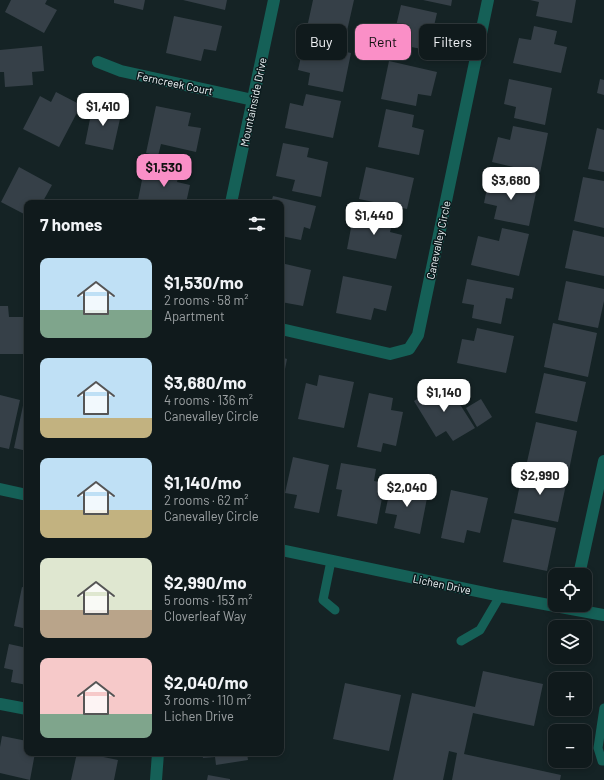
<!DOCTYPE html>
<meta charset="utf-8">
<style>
body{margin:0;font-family:Barlow,sans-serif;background:#1e2729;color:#f1f3f6;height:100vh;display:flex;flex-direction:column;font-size:15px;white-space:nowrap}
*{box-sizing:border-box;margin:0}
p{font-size:13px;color:#9ca1a3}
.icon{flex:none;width:22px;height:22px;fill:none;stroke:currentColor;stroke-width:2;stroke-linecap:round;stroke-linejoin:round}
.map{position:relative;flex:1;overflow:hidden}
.panel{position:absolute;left:24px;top:200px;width:260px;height:556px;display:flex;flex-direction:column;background:#101a1c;border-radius:8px;box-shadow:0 2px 6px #0003,0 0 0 1px #30383b}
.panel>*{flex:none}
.banner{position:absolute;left:296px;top:24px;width:248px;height:36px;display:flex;gap:8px}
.buttons{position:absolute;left:548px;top:568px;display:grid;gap:8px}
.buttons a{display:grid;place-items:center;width:44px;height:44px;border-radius:8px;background:#101a1c;box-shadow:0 2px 6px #0003,0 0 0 1px #30383b;font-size:20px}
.price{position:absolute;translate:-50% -34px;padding:0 9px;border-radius:8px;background:#fff;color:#222;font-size:13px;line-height:26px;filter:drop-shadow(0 1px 2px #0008)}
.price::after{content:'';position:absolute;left:50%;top:24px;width:12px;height:9px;margin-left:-6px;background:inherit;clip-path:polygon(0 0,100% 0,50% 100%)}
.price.current{background:#fa8fc7;color:#111}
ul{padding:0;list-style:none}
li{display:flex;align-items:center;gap:12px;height:100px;padding:0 16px}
li span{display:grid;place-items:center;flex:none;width:112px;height:80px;border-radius:8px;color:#555}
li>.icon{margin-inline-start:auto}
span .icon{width:48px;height:48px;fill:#fffc;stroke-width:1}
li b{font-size:17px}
h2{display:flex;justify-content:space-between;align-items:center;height:48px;padding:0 16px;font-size:17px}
.chip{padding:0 14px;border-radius:8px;background:#101a1c;box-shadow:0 2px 6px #0003,0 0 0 1px #30383b;font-size:14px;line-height:36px}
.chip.current{background:#fa8fc7;color:#111}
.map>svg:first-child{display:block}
</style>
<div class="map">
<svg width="604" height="780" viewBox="0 0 604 780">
<rect width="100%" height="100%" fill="#152325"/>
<path fill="#364048" d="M11 0H47L45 4 57 10 44 33 5 12Z
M114 0H145L143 10 114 3Z
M183 0H227L225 10Z
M313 0H354L347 31 308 23Z
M423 0H452L451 6Z
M530 0H576L572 23 536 16 539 2Z
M401 5 437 13 434 26 446 28 441 53 392 43Z
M174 16 222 26 216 51 204 49 201 61 166 53Z
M534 26 557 31 554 44 567 47 561 73 513 63 519 38 531 40Z
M304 43 351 53 343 92 308 85 310 73 298 70Z
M42 46 44 71 32 72 33 85 5 87 4 72H0V50Z
M389 61 437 72 431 96 418 94 416 106 381 99Z
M509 79 552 88 545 125 514 118 516 107 504 104Z
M600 79 604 80V95L597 93Z
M56 92 81 105 59 147 23 129 40 96 51 102Z
M306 94 341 101 333 138 285 128 290 103 303 106Z
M93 104 122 110 113 150 85 144Z
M156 106 191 113 188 126 201 128 196 152 161 144 158 156 146 153Z
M386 109 414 115 412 127 424 130 419 155 378 147Z
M513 126 548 133 540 173 492 162 498 137 510 140Z
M597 128 604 130V172L588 169Z
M283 143 309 148 307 157 328 162 321 197 292 191 295 180 276 176Z
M155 166 180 171 177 182 190 185 186 203H152L138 200 143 175 153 177Z
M19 167 52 185 42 203H27V207L24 214 1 202Z
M366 167 414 178 407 209 359 199Z
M583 177 604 181V228L574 221Z
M489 178 537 188 529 226 494 219 497 206 484 203Z
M273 196 316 206 310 229 304 227 301 240 281 236V203H271Z
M354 212 393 220 390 232 402 235 396 259 347 249Z
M502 228 529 234 519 276 471 265 478 236 499 241Z
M573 230 604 237V276L565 268Z
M281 263 311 270 303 306 281 302Z
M343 276 392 286 386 311 374 308 371 320 336 313Z
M467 279 514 288 512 299 506 298 501 324 472 318 474 305 462 303Z
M566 281 604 289V301L598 328 558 320Z
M0 306H8L9 317H23L24 354H0Z
M553 323 597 333 588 377 544 367Z
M477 328 514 336 506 373 457 363 462 339 474 341Z
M281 357 287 359 282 384H281Z
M544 373 586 382 577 422 535 413Z
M319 375 354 382 344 428 298 419 306 383 317 386Z
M445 381 475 428 453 441 446 431 436 437 414 401Z
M369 393 393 398 391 410 403 412 396 446 383 443 381 452 357 447Z
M0 395 20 400 9 449 0 447Z
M481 399 492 417 477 427 466 408Z
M24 401 27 402V451L14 448Z
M536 422 577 431 569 470 527 462Z
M293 457 329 465 319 513 294 508 297 495 285 493Z
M341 463 376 469 374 481 385 483 377 524 337 516 342 490 336 489Z
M523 470 567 480 558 522 514 513Z
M391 485 428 493 420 534 394 528 397 515 385 513Z
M451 490 488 498 480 533 467 530 464 543 441 538Z
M512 519 556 528 547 571 503 562Z
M22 587 27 588V629L14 626Z
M9 644 27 648V685L11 682 13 670 4 668Z
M483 671 543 684 534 726 473 713 464 754 561 775 560 780H452L457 753 449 751 443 780H393L412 693 475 707Z
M345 683 401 695 389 751 333 739Z
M2 736 27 741V753H35L30 780 0 773V747Z
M77 753H84L118 760 114 780H71Z
M202 753H247L248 760 216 765 215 757 203 758Z
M208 775 230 779V780H207Z"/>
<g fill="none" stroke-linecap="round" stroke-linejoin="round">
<path stroke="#156057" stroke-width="9" d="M331 561 323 600 335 610
M461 641 480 630 500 596
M604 708 598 748 602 761H604"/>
<path stroke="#156057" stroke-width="12" d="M98 62 121 71 253 100
M231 203 274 0
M281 329 390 354 409 349 418 335 488 0
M579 575 604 461
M0 704 27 709
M156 780 158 753"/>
<path stroke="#156057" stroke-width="12" d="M0 489 27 495
M281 550 500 596 604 615"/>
</g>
<g text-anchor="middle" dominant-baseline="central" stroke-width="3" stroke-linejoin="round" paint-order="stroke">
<g font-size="11" fill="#edf6f8" stroke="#0c191c">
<text transform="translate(175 83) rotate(12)">Ferncreek Court</text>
<text transform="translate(253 102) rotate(-78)">Mountainside Drive</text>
<text transform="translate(438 240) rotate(-78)">Canevalley Circle</text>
<text transform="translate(442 584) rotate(12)">Lichen Drive</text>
</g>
</g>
</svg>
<div class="buttons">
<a><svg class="icon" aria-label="locate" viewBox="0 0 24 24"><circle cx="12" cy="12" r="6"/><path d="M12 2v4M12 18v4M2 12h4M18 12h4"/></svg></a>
<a><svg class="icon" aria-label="layers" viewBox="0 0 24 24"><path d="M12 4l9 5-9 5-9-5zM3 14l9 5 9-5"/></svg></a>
<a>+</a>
<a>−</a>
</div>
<b class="price" style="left:103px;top:127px">$1,410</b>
<b class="price current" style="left:164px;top:188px">$1,530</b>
<b class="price" style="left:511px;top:201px">$3,680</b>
<b class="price" style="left:374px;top:236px">$1,440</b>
<b class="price" style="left:444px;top:413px">$1,140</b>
<b class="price" style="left:540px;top:496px">$2,990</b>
<b class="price" style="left:407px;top:508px">$2,040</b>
<div class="banner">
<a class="chip">Buy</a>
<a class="chip current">Rent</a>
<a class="chip">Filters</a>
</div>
<section class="panel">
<h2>7 homes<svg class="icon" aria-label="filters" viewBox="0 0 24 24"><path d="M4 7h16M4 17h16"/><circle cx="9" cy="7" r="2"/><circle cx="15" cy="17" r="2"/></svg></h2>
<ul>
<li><span style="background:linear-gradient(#bfe0f5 65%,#7fa58c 0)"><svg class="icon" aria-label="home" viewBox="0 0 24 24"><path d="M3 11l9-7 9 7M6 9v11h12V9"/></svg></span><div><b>$1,530/mo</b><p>2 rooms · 58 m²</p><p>Apartment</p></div></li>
<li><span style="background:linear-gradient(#bfe0f5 75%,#c2b280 0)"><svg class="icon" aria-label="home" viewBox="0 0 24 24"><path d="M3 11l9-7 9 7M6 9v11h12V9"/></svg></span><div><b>$3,680/mo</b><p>4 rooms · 136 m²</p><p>Canevalley Circle</p></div></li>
<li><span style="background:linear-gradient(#bfe0f5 65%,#c2b280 0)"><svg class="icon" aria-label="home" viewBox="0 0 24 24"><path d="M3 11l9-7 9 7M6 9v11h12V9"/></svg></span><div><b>$1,140/mo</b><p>2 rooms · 62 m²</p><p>Canevalley Circle</p></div></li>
<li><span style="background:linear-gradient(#dfe7d0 65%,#b9a48a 0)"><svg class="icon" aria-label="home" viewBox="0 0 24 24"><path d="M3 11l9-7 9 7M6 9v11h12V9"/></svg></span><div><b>$2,990/mo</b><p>5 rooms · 153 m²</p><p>Cloverleaf Way</p></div></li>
<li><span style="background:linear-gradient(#f6c9c9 70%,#7fa58c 0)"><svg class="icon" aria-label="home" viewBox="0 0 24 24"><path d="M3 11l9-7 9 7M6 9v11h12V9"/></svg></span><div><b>$2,040/mo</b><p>3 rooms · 110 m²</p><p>Lichen Drive</p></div></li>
</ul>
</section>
</div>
